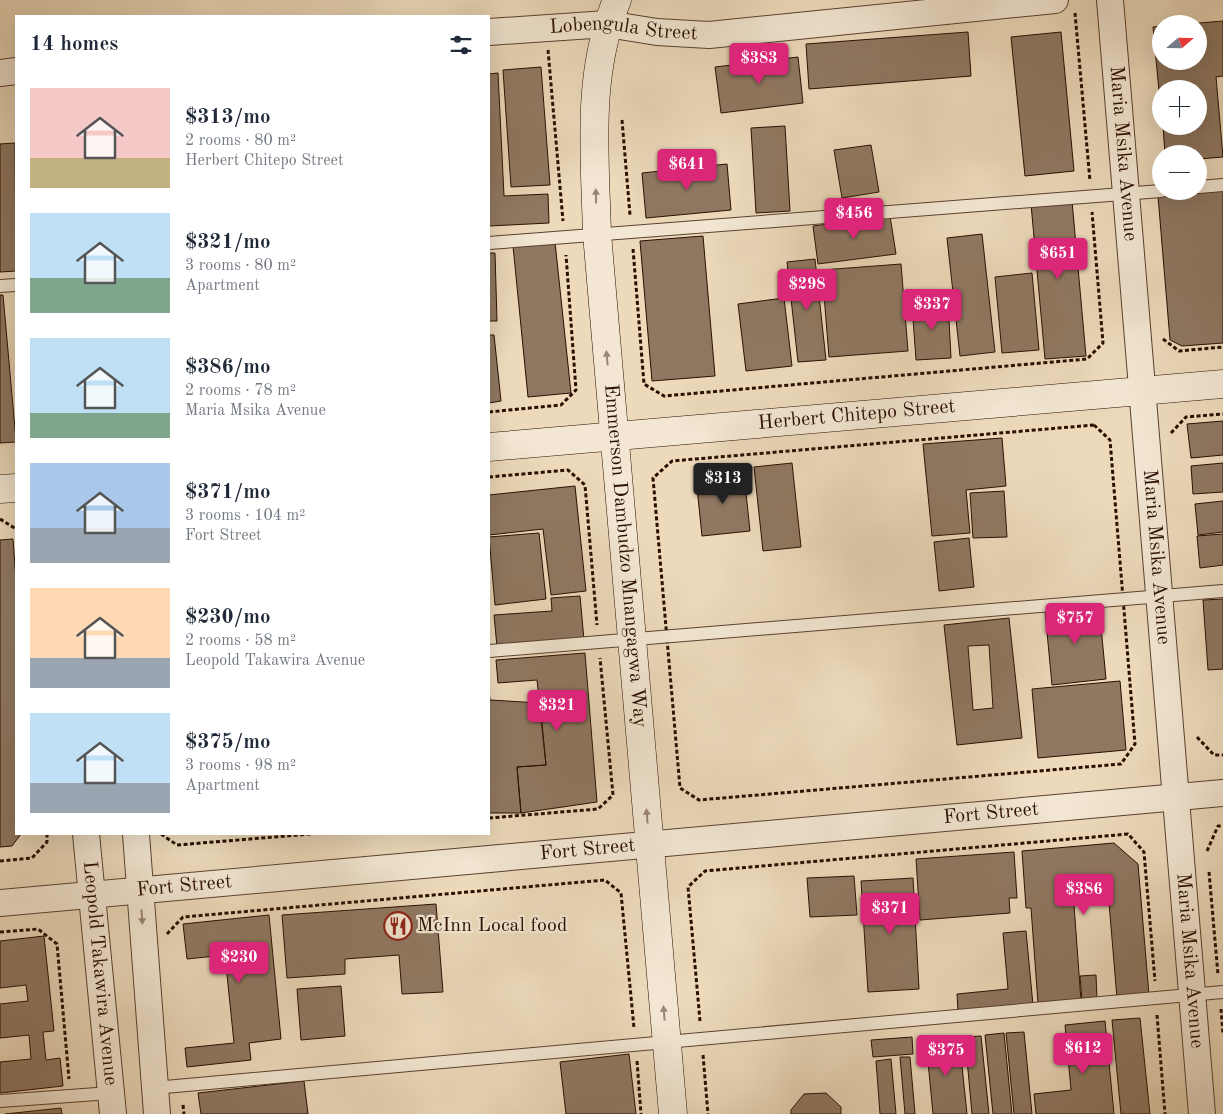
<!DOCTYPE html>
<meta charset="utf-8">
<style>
body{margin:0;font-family:"Old Standard TT",serif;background:#f6f6f7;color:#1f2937;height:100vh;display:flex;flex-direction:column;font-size:19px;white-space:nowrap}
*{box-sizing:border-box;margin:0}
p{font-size:16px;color:#747a83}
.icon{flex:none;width:28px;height:28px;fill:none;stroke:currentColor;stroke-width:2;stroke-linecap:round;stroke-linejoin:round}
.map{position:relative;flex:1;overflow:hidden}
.drawer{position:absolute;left:15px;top:15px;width:475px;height:820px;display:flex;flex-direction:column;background:#fff;border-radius:0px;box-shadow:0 5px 20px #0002}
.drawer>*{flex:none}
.needle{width:32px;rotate:70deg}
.buttons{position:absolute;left:1152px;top:15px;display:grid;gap:10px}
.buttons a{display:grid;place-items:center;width:55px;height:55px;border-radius:50%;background:#fff;box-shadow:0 5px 20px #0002;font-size:25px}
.price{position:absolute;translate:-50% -42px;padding:0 11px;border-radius:5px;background:#db2777;color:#fff;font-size:16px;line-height:32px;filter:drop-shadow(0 1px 2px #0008)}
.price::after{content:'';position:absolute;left:50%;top:30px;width:15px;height:11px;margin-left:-8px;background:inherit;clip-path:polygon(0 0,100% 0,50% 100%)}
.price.on{background:#222;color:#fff}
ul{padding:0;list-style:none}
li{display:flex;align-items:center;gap:15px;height:125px;padding:0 15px}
li span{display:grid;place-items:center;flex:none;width:140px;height:100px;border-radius:0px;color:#555}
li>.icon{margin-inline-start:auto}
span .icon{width:60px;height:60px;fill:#fffc;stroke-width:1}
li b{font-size:21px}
h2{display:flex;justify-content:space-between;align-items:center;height:60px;padding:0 15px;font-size:21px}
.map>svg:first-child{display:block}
</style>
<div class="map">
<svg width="1223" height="1114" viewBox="0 0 1223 1114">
<rect width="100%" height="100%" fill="#ecdabb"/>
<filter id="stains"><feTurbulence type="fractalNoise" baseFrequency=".004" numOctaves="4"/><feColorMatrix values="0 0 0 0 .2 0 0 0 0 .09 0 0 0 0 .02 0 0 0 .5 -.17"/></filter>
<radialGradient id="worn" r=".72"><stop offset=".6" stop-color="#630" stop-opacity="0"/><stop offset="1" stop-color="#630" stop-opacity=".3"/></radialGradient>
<path fill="#8f7862" stroke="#2a0e01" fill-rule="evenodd" d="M1223 21V76L1216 77 1223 157 1199 159V154H1165L1163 126H1199V89H1161V112L1153 27 1161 26V61H1199V24H1188Z
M968 32 971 76 809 89 806 44Z
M1061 32 1074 171 1025 176 1011 37Z
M798 57 803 103 721 113 715 67Z
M541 67 550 185 511 187 503 70Z
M498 73 504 196 548 194 549 223 489 226V74Z
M785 126 790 211 756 213 751 128Z
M15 143 16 271 0 272V144Z
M871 145 879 192 842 198 834 150Z
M727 164 731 210 646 218 642 173Z
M1223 191V343L1182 346 1170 340 1158 196Z
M1072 201 1086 356 1045 359 1031 204Z
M890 216 896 254 818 264 813 226Z
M982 234 995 352 960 356 947 238Z
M703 236 715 376 652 381 640 241Z
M555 242 571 393 528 397 513 246Z
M489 253H495L497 321H489Z
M815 259 826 360 798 362 787 262Z
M901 264 908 351 829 357 822 270Z
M1032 273 1039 350 1002 353 995 277Z
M0 295H3L16 440V442L0 443Z
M784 298 792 366 746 371 738 304Z
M948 302 951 358 916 360 912 305Z
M489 335H494L501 401 489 403Z
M1223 421V455L1191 458 1187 424Z
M1002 438 1006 486 966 490 970 533 932 536 923 444Z
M792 463 801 547 763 551 754 467Z
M1223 463V492L1193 494 1191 466Z
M744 474 750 531 702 536 696 478Z
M575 486 586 591 551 595 543 529 489 535V495Z
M1004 491 1007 537 973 538 970 493Z
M1223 501V532L1198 535 1195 504Z
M539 533 546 599 495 605 489 537Z
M1223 534V565L1200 568 1197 536Z
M969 538 974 587 939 591 934 542Z
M13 539 16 580V834H21L12 846 0 847V540Z
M580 596 584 640 497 647 494 615 552 611 551 598Z
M1223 599V669L1208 670 1203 600Z
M1099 606 1106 679 1052 685 1045 611Z
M1009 618 1022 738 957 745 944 625ZM989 645 993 708 973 710 968 646Z
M585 653 597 802 521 813 517 767 546 765 537 680 498 683 496 660Z
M1120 681 1126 750 1038 758 1032 689Z
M489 688 490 700 540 703 546 765 517 767 521 813H489Z
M1114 843 1138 864 1149 995 1117 998 1109 903 1074 905 1081 1001 1038 1003 1031 908H1026L1022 851Z
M1014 852 1017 898H1009L1010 913 920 920 916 859Z
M854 876 857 915 810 917 807 878Z
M913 878 919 989 868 992 861 881Z
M436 904 443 992 402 994 399 955 345 959V974L287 978 282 915Z
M269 915 281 1039 249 1043 251 1060 187 1067 185 1048 234 1043 225 955 187 959 183 924Z
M1026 931 1033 1005 958 1011 957 994 1008 989 1003 933Z
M44 936 54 1031 43 1032 46 1060 60 1058 63 1086 0 1093V1062L31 1059 29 1035 0 1038V1004L28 1001 26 985 0 988V941Z
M1096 975 1097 999 1082 1000 1080 976Z
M341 986 345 1036 301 1040 297 989Z
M1140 1018 1150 1114H1121L1112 1020Z
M1105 1021 1114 1114H1036L1034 1094 1071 1090 1065 1025Z
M1024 1032 1032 1114H1014L1006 1033Z
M1004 1033 1012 1114H993L985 1035Z
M981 1036 989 1114H972L965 1037Z
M912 1037 913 1054 873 1057 871 1040Z
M959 1038 967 1114H933L926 1041Z
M629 1054 636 1114H566L560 1062Z
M900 1057H910L915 1114H905Z
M891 1059 896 1114H880L876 1061Z
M304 1081 308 1114H201L198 1093Z
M826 1093 841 1107V1114H791V1110L804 1094Z
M61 1108 62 1114H5Z"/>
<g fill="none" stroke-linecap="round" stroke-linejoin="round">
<defs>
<path id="lane" d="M1199 187 1223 185
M489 243 1161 191
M0 286 16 285
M489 651 1223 591
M154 1088 1223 992
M0 1101 111 1093"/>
<g id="street">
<path id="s1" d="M1110 0 1202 1114"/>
<path id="s2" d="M489 32 607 24 657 32 709 35 1055 0"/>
<path d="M0 73 16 71"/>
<path id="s3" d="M86 834 113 1114"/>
<path d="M136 834 157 1114"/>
<path id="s4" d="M0 903 1223 793"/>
</g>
<g id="secondary">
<path id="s5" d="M617 0C586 75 595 155 597 234L673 1114"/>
<path id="s6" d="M489 447 1223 384"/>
<path d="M0 489 16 488"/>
</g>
</defs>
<use href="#lane" stroke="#5a4130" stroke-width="14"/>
<use href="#street" stroke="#5a4130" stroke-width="28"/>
<use href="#secondary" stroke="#2a0e01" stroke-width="29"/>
<path stroke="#2a0e01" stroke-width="3" stroke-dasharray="4 2.5" stroke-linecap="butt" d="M1075 13 1090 181
M548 50 563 221
M622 120 630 215
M633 249 644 384 664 396 1087 359 1103 343 1092 212
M1163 339 1179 351 1223 347
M489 412 561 405 576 390 566 255
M1094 425 1110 440 1135 744 1121 764 699 800 680 788 653 478 672 461Z
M1171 433 1186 417 1223 414
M489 477 568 470 585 485 597 625
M0 519 16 529
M1197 737 1214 755H1223
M489 818 598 809 613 795 600 658
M161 834 177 845 311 834
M1207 851 1218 826H1223
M0 861 32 858 47 842V834
M1209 872 1218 975
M0 932 38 929 57 944 69 1079
M167 934 183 917 605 880 621 893 634 1028
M1221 1009 1223 1034
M1157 1015 1165 1114
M700 1021 688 887 705 871 1128 834 1144 852 1155 981
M703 1055 708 1114
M637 1061 641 1114
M183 1105 184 1114"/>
<use href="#lane" stroke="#f3e7d3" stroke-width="12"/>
<use href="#street" stroke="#f3e7d3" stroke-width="26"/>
<use href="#secondary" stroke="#f3e7d3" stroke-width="28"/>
</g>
<defs><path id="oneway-solid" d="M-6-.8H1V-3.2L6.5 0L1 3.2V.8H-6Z" transform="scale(1.25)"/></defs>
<g fill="#998574">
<use href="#oneway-solid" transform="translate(596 196) rotate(-91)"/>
<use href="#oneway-solid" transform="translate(607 358) rotate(-95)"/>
<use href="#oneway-solid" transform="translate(647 816) rotate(-95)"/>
<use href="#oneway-solid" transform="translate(142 917) rotate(86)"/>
<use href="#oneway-solid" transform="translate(664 1013) rotate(-95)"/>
</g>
<defs>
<symbol id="restaurant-ring" viewBox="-11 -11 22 22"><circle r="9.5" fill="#f3e7d3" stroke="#8f2418" stroke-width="1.5"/><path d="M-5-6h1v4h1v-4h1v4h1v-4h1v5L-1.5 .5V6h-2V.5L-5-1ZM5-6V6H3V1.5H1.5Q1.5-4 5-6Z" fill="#8f2418"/></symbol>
</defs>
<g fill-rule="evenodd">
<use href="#restaurant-ring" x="382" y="910" width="32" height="32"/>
</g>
<g text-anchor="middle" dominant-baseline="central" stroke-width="4.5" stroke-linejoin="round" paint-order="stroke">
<g font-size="20" fill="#2a0e01" stroke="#f3e7d3">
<text stroke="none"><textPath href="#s2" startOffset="135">Lobengula Street</textPath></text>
<text stroke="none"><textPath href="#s1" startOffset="154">Maria Msika Avenue</textPath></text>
<text stroke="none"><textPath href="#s6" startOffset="369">Herbert Chitepo Street</textPath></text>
<text stroke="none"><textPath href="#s5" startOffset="560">Emmerson Dambudzo Mnangagwa Way</textPath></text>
<text stroke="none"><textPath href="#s1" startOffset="559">Maria Msika Avenue</textPath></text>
<text stroke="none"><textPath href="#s4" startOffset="995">Fort Street</textPath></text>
<text stroke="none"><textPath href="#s4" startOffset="590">Fort Street</textPath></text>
<text stroke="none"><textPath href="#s4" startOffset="185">Fort Street</textPath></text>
<text stroke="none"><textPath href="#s1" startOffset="964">Maria Msika Avenue</textPath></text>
<text stroke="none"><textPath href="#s3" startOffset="140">Leopold Takawira Avenue</textPath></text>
</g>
<g font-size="20" fill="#2a0e01" stroke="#f3e7d3" text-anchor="start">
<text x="417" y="926">McInn Local food</text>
</g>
</g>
<rect width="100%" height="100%" filter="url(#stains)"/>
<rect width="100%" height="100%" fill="url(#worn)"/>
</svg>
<div class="buttons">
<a><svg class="needle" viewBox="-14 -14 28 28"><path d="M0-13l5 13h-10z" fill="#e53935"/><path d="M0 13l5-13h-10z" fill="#747a83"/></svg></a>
<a>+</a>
<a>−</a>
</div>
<b class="price" style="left:759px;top:85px">$383</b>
<b class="price" style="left:687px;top:191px">$641</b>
<b class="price" style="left:854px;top:240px">$456</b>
<b class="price" style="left:1058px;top:280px">$651</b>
<b class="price" style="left:807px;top:311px">$298</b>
<b class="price" style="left:932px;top:331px">$337</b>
<b class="price on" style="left:723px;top:505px">$313</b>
<b class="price" style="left:1075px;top:645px">$757</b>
<b class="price" style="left:557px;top:732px">$321</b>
<b class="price" style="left:1084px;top:916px">$386</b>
<b class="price" style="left:890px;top:935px">$371</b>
<b class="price" style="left:239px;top:984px">$230</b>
<b class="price" style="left:1083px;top:1075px">$612</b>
<b class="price" style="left:946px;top:1077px">$375</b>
<section class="drawer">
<h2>14 homes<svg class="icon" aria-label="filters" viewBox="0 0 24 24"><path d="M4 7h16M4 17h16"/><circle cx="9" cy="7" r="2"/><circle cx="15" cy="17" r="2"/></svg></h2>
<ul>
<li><span style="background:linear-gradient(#f6c9c9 70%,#c2b280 0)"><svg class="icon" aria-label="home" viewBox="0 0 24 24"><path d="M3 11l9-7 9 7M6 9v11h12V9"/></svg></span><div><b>$313/mo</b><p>2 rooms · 80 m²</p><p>Herbert Chitepo Street</p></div></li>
<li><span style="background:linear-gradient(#bfe0f5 65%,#7fa58c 0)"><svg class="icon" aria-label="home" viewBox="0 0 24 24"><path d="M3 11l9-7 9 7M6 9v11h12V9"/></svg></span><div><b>$321/mo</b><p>3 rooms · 80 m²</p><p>Apartment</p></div></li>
<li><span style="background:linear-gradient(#bfe0f5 75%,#7fa58c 0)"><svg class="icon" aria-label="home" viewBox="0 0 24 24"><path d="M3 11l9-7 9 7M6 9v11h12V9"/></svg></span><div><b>$386/mo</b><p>2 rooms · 78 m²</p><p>Maria Msika Avenue</p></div></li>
<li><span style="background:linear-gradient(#a9c7e8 65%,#9aa5b1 0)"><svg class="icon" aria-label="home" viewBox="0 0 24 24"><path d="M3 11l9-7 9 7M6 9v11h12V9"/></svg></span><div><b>$371/mo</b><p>3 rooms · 104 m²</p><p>Fort Street</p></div></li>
<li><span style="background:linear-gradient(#ffd9b3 70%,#9aa5b1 0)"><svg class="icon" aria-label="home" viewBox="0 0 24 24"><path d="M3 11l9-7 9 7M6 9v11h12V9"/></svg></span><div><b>$230/mo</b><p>2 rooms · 58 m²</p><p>Leopold Takawira Avenue</p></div></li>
<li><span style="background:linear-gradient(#bfe0f5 70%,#9aa5b1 0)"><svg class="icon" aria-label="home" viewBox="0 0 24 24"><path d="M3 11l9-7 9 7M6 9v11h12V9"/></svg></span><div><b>$375/mo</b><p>3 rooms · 98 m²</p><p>Apartment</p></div></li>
</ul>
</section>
</div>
